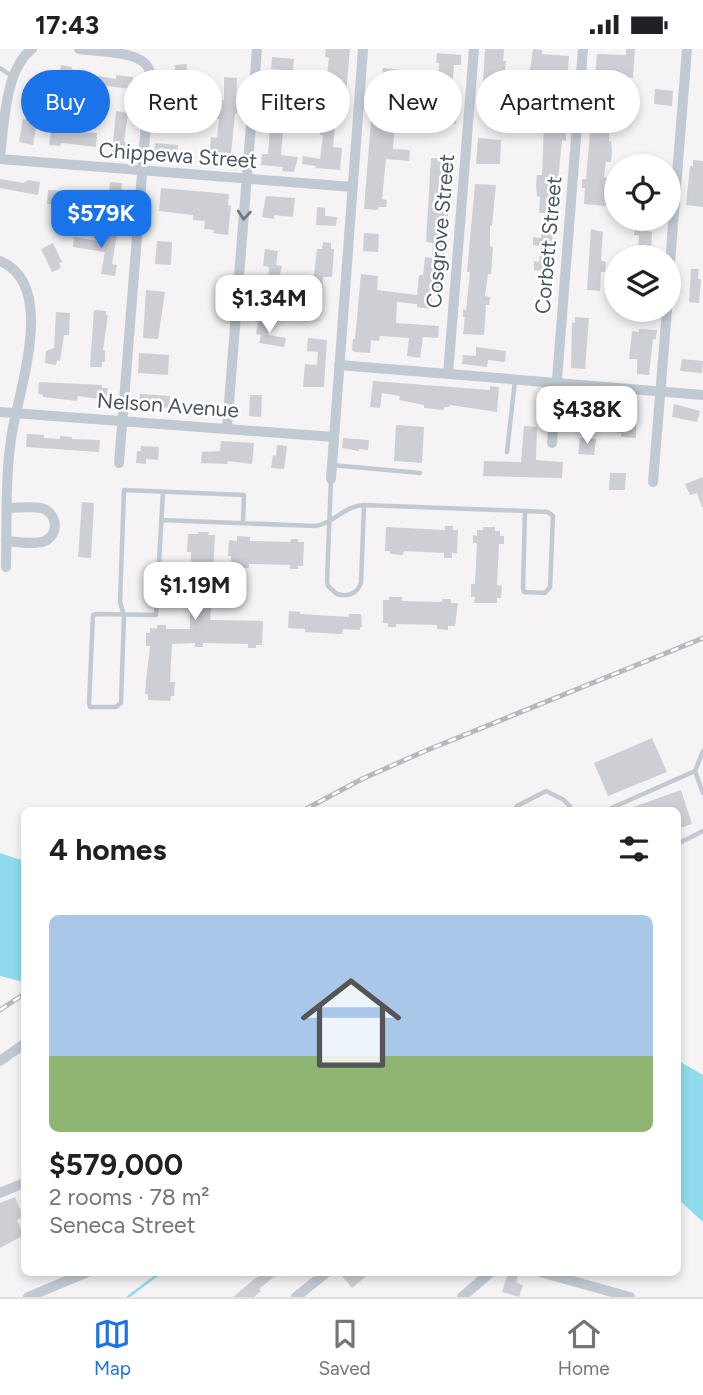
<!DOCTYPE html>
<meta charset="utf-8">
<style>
body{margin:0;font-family:Figtree,sans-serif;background:#f2f2f2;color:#202124;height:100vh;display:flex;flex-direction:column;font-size:26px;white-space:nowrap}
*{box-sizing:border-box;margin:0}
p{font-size:23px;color:#757577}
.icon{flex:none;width:38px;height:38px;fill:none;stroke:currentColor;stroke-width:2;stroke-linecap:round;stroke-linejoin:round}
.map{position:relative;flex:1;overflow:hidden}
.drawer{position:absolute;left:21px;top:758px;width:660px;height:469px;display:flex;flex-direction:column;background:#fff;border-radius:10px;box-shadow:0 4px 10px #0003}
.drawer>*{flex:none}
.hud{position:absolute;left:21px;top:21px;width:662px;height:63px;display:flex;gap:14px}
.buttons{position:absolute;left:604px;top:105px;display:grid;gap:14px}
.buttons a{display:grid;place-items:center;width:77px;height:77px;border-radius:50%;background:#fff;box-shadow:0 4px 10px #0003;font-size:35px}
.price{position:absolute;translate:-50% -60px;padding:0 16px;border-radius:14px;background:#fff;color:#222;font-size:23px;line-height:46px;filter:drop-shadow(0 2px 4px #0008)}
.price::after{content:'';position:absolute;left:50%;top:42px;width:21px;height:16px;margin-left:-10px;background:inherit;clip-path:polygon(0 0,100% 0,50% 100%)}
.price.current{background:#1a73e8;color:#fff}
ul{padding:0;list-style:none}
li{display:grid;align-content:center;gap:14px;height:371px;padding:0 28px}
li span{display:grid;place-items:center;height:217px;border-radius:10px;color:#555}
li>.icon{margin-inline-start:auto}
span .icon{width:126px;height:126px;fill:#fffc;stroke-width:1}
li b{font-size:30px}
h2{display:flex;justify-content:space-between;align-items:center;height:84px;padding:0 28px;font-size:30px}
.pill{padding:0 24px;border-radius:32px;background:#fff;box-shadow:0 4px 10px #0003;font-size:24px;line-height:63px}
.pill.current{background:#1a73e8;color:#fff}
.status{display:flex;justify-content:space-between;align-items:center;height:49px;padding:0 35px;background:#fff;direction:ltr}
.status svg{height:19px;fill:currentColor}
.dock{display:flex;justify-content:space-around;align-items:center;height:98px;border-top:2px solid #e0e0e0;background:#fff;font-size:19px;color:#757577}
.dock a{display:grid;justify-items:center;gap:4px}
.dock .current{color:#1a73e8}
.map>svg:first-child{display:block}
</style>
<div class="status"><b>17:43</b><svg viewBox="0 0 49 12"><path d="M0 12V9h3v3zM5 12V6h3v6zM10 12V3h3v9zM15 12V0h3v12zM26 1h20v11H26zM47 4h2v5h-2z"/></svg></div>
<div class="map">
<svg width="703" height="1248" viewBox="0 0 703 1248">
<rect width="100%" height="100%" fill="#f5f3f3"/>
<path fill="#90daee" d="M0 804 24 812V933L0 927Z
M677 1011 703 1026V1173L677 1149Z"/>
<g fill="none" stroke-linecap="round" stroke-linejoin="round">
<path stroke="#90daee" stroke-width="2.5" d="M128 1248 161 1223"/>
</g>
<path fill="#cdcfd5" d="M326 0H350L344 68 336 67 333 98 342 99 340 121 315 119 316 117 302 115 303 107 320 110 323 86H320L322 73 323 74 326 55H328L331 26 327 25 329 9 325 8Z
M485 0H504L503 12H506L503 36 483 34Z
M533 0 542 1V5L569 7 563 82H566V92L562 91 549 223 534 221V212L539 213 541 197 533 196V188L541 189 545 164H539L540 148 537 147 536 136 537 126H542L544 74 539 73 541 62 546 63 549 23 530 21Z
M626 0H635L633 29 613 27 609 92H611L612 102 611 113H606L604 128 608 129 606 157 584 155 585 139H582V130H586L597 5 626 6Z
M437 4 461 6V16H454L450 63 457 64 456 75 435 72 436 33H438L439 14H436Z
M272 8 294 10 293 22 271 20Z
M187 15 185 59 172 58 174 33H172V22L175 21V16Z
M61 16 72 18 71 20 78 22V24L116 30V26L133 28 131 40 107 37 106 42 58 32Z
M383 19 401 21 399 38 381 36Z
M224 28 237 29 236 52H238L237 65H235L230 115 209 113 211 88 217 89 219 70H211L213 50 224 51Z
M655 40 673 42 672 57 654 55Z
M269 50 281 52 278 82H283L281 106 298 108 294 123 282 122 283 118 261 116 262 105H268L271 67H267Z
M372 59 396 60 393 100 410 101 409 112 386 110 382 150 387 151 386 158H378V161L364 160Z
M116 62 128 64 124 93H127L125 105 112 104Z
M23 70 37 73 33 96 19 93Z
M51 81 97 84 96 98 61 94 60 97 49 96Z
M478 89 501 91 500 115H476Z
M155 94 178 96 177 110 154 108Z
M431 109 453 110 441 241H433L431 260 417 258V255L397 253 396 274 439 277 438 289 423 288 420 309 407 307 409 289 380 287 379 292 371 291 370 304 355 303 352 301 353 290H355L361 225 378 227 377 241 417 246 419 226H423L425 208 432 209 433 194 426 193Z
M693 111 703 112V158L686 156 690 117H693Z
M0 130 23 134 28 131 40 133 38 146 0 139Z
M110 133 122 134 120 159H108Z
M475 135 496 136 492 177H490V197L493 198 491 225H488L485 247 490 248 489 256H486L484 286 463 285 465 268H463V260L466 261 470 223H467Z
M161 139 229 145 228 156 231 157 228 186 213 184 214 181 204 180 205 172 193 171V166L159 162Z
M48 141 70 142 69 156 47 155Z
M266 147 295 149 293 168 274 166V170L262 168Z
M317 158 325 159V167L337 168 336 177 316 176Z
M637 170 648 171 647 182 652 183 651 203 638 202 639 186H634Z
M591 180 603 183 601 209 602 212 606 213 605 223H601L600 242 587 241Z
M99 182 117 185 112 215 117 216 115 227 101 225 105 203 73 198 74 188 98 192Z
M364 184 379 185 378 203 363 202Z
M157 192 172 193 171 216 155 215Z
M323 193 331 194V200H334L332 228H323L321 258 307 256 309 226 314 227 317 200H322Z
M53 194 62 213 59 214 61 219 52 223 41 200Z
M265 200 278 202 276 216 282 217 279 230 268 229 269 218 263 217Z
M691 220H699L698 230H701L699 254 689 253Z
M262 235 274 236 272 249 277 250 275 262 265 260 266 251 260 250Z
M146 241 165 243 158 290 143 289Z
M94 261 106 262V266H108L103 301H105V313H102V318H90Z
M56 263 70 264 69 286H64L60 312 57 311 56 316 45 314 46 302 54 299Z
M575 268 589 269 585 320 571 319 572 273 575 274Z
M258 271 270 273 268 286 286 289 284 298 259 294 261 286 256 285Z
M639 280 657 281 656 290H653L649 326 637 325V310H629L632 282 639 283Z
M308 289 327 291 324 338H303L305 315 317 316 318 303 307 302Z
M476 298 506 302 505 313 488 311 487 318 462 315 463 306 476 307Z
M139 304 169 306 168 326 138 324Z
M682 310 703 312 702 324 680 322Z
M373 332 490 341V337L499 338 497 363 450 356 449 358H444V361L424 359V356L399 351 400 347 382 344 380 359 370 358Z
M39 333 102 336V339H108L106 351 78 347 77 352 43 348V346L38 345Z
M140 345 170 347 169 359 139 357Z
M250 346H262L261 368 249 367Z
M575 354 591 355 590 372 574 370Z
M674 355 700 362 697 373 672 368Z
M617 371H636V389L621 388V384L616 383Z
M396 376 424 378 422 414 394 412Z
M524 377 537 378 536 411 563 413 562 429 483 427 484 412 521 413Z
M27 385 44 386V389L60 390V387L72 388V390L100 391 99 403 26 398Z
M343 389 369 391 368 401 359 400V402L342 399Z
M580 389 596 390 594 406 578 405Z
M221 392 254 394 252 415 228 412 227 415 201 414 202 403 220 402Z
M277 396 287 397 284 420 271 419 273 406 276 407Z
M141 397 159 398 158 411 146 410V415L136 414 137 402H141Z
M610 424H626L625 441H609Z
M703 428V458H702L697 444 690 446 685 435Z
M82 453 94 454 91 509 78 508Z
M445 477H453V481H458L457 505 452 504V509H444V504L404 502 403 506 390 505V502H385L386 478 445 481Z
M483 478H495V482H500V487H504V495H499L497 536 502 537 501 549H497V554H474L475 548H471V535H475L477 494H473V486L477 487V481H483Z
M198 483H209L208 486H215L212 540H216V553H212L210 571 263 572 262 596H256V599H248V595L203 594V598H195V594L172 595 170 633H175L174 647H171L170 652 148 651V645H145L146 632 150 597H146V584H150V579L157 580V576H166V580H190V558L189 553 185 552 186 545H190L191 503H187L188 485H198Z
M237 487 250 488V492L290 493 291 490H298V493H304L303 517H298V520H290V516L249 515V519H236V515H231V507H228L229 491 237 492Z
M389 548H402V552L442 553V550H451V554H458L455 577H448V581L437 580V576L396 575V578H388V574H383V551H389Z
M289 562 300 563V565L349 568V565H361L362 578H360V581L343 580 342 585H340L305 583V580L288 579Z
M652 689 667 723 608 747 594 714Z
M681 741 692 775 677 780V761H625Z
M15 1148 23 1168 17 1171 24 1186 0 1199V1154Z
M263 1223H280L259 1240 261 1242 254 1248H233Z
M339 1223H371L352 1239Z
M508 1223 518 1226 516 1234 523 1236 519 1248 502 1243Z"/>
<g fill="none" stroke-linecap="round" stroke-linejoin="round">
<path stroke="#c1cad2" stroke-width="4.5" d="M0 19 13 28
M507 403 515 331
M332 416 420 424
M331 430 327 532 328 537 337 545C348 548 357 545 361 534L364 456
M163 443 156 566 97 565 93 566 89 654 90 658H116L121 654 124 566 120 553 124 441 244 446 243 474
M161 471 315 477C335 474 343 457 364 456L525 462 548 463 553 467 550 538 545 544 524 543 523 539 525 462
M695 722 703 744
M514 761 517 757 546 742 564 751 573 761
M607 761 695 722 703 702
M677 795 703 782"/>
<path stroke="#c1cad2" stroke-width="10" d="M79 0C98 3 147 1 150 24L119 414
M0 108C4 76 5 20 32 0
M0 110 353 138
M0 212C59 236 17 345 11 390 5 432 7 476 6 518
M668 239 687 0
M339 316 703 346
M448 325 474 0
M0 363 334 388
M227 379 257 0
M552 394 583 0
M331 430 363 0
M653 433 667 261
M6 492C18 493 34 496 45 492 60 485 57 463 41 459 31 457 18 459 8 459
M0 1012 24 995
M0 1144 24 1134
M540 1223 630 1248
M28 1248 88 1223
M296 1248 327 1223
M462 1248 491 1223"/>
<defs>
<path id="rail" d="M304 761 362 730 425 702 703 589
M0 961 24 945"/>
</defs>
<use href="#rail" stroke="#b5b8bd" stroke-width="5"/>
<use href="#rail" stroke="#fff" stroke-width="2.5" stroke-dasharray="8" stroke-linecap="butt"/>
</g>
<defs><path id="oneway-chevron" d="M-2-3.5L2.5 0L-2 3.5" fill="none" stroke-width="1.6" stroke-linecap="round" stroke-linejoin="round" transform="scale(1.75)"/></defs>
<use stroke="#6e7983" href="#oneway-chevron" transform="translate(244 166) rotate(95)"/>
<g text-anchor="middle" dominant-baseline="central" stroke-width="5" stroke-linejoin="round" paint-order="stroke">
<g font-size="21" fill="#4a5661" stroke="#fff">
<text transform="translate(178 106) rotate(4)">Chippewa Street</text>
<text transform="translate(440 182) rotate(-85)">Cosgrove Street</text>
<text transform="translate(548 196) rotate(-85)">Corbett Street</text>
<text transform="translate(168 356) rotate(4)">Nelson Avenue</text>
</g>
</g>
</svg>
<div class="buttons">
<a><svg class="icon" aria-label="locate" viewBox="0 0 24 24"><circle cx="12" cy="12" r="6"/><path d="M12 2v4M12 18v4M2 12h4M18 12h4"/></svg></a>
<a><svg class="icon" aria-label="layers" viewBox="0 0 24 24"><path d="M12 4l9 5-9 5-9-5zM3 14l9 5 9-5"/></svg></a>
</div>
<b class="price current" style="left:101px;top:201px">$579K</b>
<b class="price" style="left:269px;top:286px">$1.34M</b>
<b class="price" style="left:587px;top:397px">$438K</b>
<b class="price" style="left:195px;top:573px">$1.19M</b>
<div class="hud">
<a class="pill current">Buy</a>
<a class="pill">Rent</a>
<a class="pill">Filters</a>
<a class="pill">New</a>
<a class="pill">Apartment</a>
</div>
<section class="drawer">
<h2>4 homes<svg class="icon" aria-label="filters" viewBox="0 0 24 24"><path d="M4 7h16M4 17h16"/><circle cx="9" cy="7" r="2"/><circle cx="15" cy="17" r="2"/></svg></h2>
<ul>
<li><span style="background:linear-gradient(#a9c7e8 65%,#8fb573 0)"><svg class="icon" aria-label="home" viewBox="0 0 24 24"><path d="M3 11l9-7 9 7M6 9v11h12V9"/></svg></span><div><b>$579,000</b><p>2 rooms · 78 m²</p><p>Seneca Street</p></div></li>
</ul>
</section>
</div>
<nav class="dock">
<a class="current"><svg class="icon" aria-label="map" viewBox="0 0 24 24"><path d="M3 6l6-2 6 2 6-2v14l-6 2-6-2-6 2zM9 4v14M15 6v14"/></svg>Map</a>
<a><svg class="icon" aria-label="saved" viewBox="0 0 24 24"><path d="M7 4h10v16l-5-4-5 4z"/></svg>Saved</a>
<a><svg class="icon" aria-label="home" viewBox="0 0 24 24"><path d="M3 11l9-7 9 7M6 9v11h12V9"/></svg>Home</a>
</nav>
